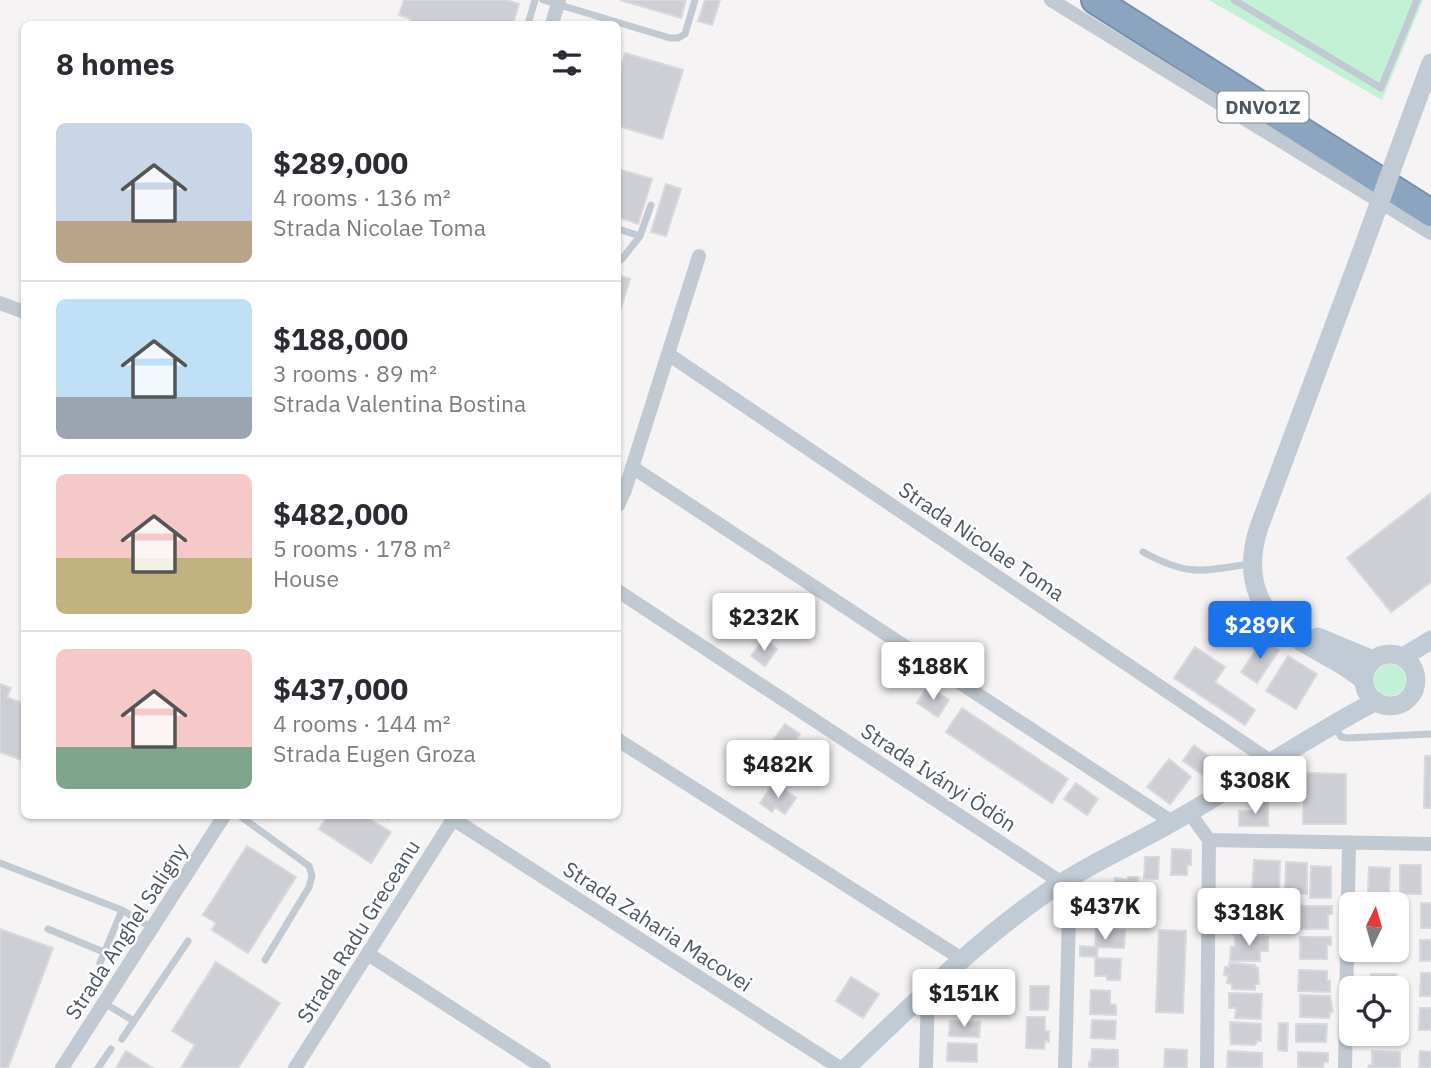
<!DOCTYPE html>
<meta charset="utf-8">
<style>
body{margin:0;font-family:"IBM Plex Sans",sans-serif;background:#f2f2f3;color:#2b2b33;height:100vh;display:flex;flex-direction:column;font-size:26px;white-space:nowrap}
*{box-sizing:border-box;margin:0}
p{font-size:23px;color:#7c7c81}
.icon{flex:none;width:38px;height:38px;fill:none;stroke:currentColor;stroke-width:2;stroke-linecap:round;stroke-linejoin:round}
.map{position:relative;flex:1;overflow:hidden}
.drawer{position:absolute;left:21px;top:21px;width:600px;height:798px;display:flex;flex-direction:column;background:#fff;border-radius:10px;box-shadow:0 2px 5px #0004}
.drawer>*{flex:none}
.needle{width:46px;rotate:5deg}
.tools{position:absolute;left:1339px;top:892px;display:grid;gap:14px}
.tools a{display:grid;place-items:center;width:70px;height:70px;border-radius:10px;background:#fff;box-shadow:0 2px 5px #0004;font-size:35px}
.price{position:absolute;translate:-50% -60px;padding:0 16px;border-radius:7px;background:#fff;color:#222;font-size:23px;line-height:46px;filter:drop-shadow(0 2px 4px #0008)}
.price::after{content:'';position:absolute;left:50%;top:42px;width:21px;height:16px;margin-left:-10px;background:inherit;clip-path:polygon(0 0,100% 0,50% 100%)}
.price.on{background:#1a73e8;color:#fff}
ul{padding:0;list-style:none}
li{display:flex;align-items:center;gap:21px;height:175px;padding:0 35px}
li+li{border-top:2px solid #e1e1e2}
li span{display:grid;place-items:center;flex:none;width:196px;height:140px;border-radius:10px;color:#555}
li>.icon{margin-inline-start:auto}
span .icon{width:84px;height:84px;fill:#fffc;stroke-width:1}
li b{font-size:30px}
h2{display:flex;justify-content:space-between;align-items:center;height:84px;padding:0 35px;font-size:30px}
.map>svg:first-child{display:block}
</style>
<div class="map">
<svg width="1431" height="1068" viewBox="0 0 1431 1068">
<rect width="100%" height="100%" fill="#f5f3f3"/>
<path fill="#c3f1d5" d="M1209 0H1423L1382 100Z
M1374 680a16 16 0 1 1 32 0a16 16 0 1 1-32 0Z"/>
<path fill="#cdcfd5" stroke="#d7d9de" stroke-width="2" d="M404 0H506L519 4 513 24H409L411 19 399 15Z
M620 0H686L681 18Z
M705 0H720L712 25 698 21Z
M625 53 683 70 662 139 618 126V77Z
M618 169 652 179 638 224 618 217Z
M666 184 681 189 666 236 651 232Z
M618 275 630 279 618 318Z
M1431 493V582L1391 612 1347 558Z
M764 639 777 649 765 666 751 656Z
M1263 640 1279 650 1257 683 1241 672Z
M1195 647 1225 667 1215 682 1255 710 1245 725 1174 678Z
M1288 656 1317 674 1296 709 1266 691Z
M0 684 11 688 7 697 24 704V761L0 752Z
M928 686 949 700 938 717 917 703Z
M962 708 1068 779 1052 803 946 732Z
M785 724 800 734 788 751 773 740Z
M1194 745 1214 760 1203 775 1183 761Z
M1425 756H1431V808H1424Z
M1169 759 1191 777 1170 804 1147 787Z
M1304 773 1346 774V824H1303Z
M1076 783 1098 799 1087 815 1064 799Z
M771 787 781 794 784 789 796 798 785 814 775 807 772 812 760 803Z
M1255 801H1268V826H1239V811H1254Z
M328 816H364L391 832 371 863 319 829Z
M247 846 296 877 248 953 212 930 216 923 203 915Z
M1172 849 1191 850V865L1187 864V875H1171Z
M1145 857H1159L1158 879 1144 878Z
M1254 860 1280 861 1279 894 1252 893Z
M1286 862 1307 863V894L1285 893Z
M1400 865H1421V894H1400Z
M1311 866 1331 867V898H1310Z
M1369 867 1390 868 1389 892 1368 891Z
M1128 877H1138L1136 906 1120 905 1121 900H1114L1115 878 1128 880Z
M1097 890 1113 891 1112 909 1096 908Z
M1421 903H1431V928H1421Z
M1301 906H1332V914H1328V929H1301Z
M1232 910H1265V934H1232Z
M0 929 53 948 8 1068H0Z
M1096 929 1125 930 1124 948 1098 947 1097 957 1080 956V946L1095 947Z
M1159 930 1186 931 1183 1013 1156 1012Z
M1235 936 1268 937V951H1260V961H1230L1231 947H1235Z
M1300 937H1331V945H1327V959H1300Z
M1396 939H1400V960H1375V950H1396Z
M1420 940H1431V961H1420Z
M1095 958 1121 959 1120 980H1107V976H1095Z
M216 962 280 1003 238 1068H181L195 1045 172 1031Z
M1229 963 1255 965V967L1258 968 1259 984H1255V990L1232 989V984L1227 983 1228 976 1224 975 1225 967H1229Z
M988 970H998L997 1005 990 1007 980 1001 973 989 976 981 988 978Z
M1299 970 1327 971V981H1330V992L1298 991Z
M1421 973H1431V996H1420Z
M1371 974H1396V989H1367V980H1371Z
M851 977 879 994 863 1018 836 1001Z
M1030 986H1049L1048 1010H1030Z
M1091 990 1110 991V1004L1116 1005V1015L1090 1014Z
M1229 993 1262 994 1261 1019 1235 1018 1236 1008H1229Z
M1300 995 1330 996 1333 1012H1330L1329 1018 1300 1017Z
M1396 1007H1399V1015H1406V1030H1396Z
M1420 1008H1431V1030H1419Z
M1027 1017H1045V1031H1049V1042L1045 1041 1044 1049 1026 1048Z
M1092 1020 1116 1021 1115 1039 1091 1038Z
M950 1021 980 1022 979 1037 949 1036Z
M1230 1022 1261 1024V1041H1257L1255 1045 1231 1044Z
M1279 1023H1288L1287 1051 1278 1050Z
M1296 1024H1327L1326 1042H1296Z
M948 1043 977 1044V1062L947 1061Z
M1092 1049 1118 1050V1068H1089V1062H1091Z
M1165 1049 1187 1050V1068H1164Z
M126 1051 153 1068H116Z
M1228 1051 1262 1053V1068H1227Z
M1372 1051 1400 1052V1068H1368L1369 1065H1372Z
M1420 1051 1431 1052V1068H1419Z
M1298 1052 1328 1053V1062H1324L1323 1068H1298Z"/>
<g fill="none" stroke-linecap="round" stroke-linejoin="round">
<defs>
<path id="highway" d="M1095 0 1431 213"/>
</defs>
<use href="#highway" stroke="#7690ad" stroke-width="30"/>
<path stroke="#c1cad2" stroke-width="7" d="M543 0 670 38H678L685 34 695 0
M1234 0 1381 88 1417 0
M528 24 535 0
M618 229 640 236
M618 261 622 259 640 236 651 205
M1143 552C1189 577 1201 571 1250 564
M1335 727 1341 737 1348 738 1431 734
M240 816 309 866 312 876 309 887 265 960
M388 816H389
M0 863 122 910 152 928
M48 929 106 953
M100 963 122 910
M104 1003 134 1021
M122 1039 188 941
M98 1068 111 1049"/>
<path stroke="#c1cad2" stroke-width="14" d="M1051 0 1431 233
M552 24 559 0
M0 303 24 312
M668 354 1273 763
M632 467 1172 822
M618 505 625 490 699 256
M618 591 1062 883
M618 740 962 959
M1189 812 1209 840 1207 1068
M453 819 840 1068
M1209 840 1431 844
M368 954 544 1068
M62 1068 224 816
M295 1068 455 816
M926 1068 928 990
M1065 1068 1070 878
M1345 1068 1349 843"/>
<path stroke="#c1cbd6" stroke-width="19" d="M1416 103 1431 63
M1357 264 1259 527C1245 570 1253 606 1290 634 1314 652 1342 661 1364 681
M1318 637 1373 660
M1364 680a26 26 0 1 1 52 0a26 26 0 1 1-52 0Z
M1403 657 1431 640
M846 1068C910 1007 973 944 1046 893 1085 866 1129 847 1171 823 1240 784 1305 738 1376 701"/>
<use href="#highway" stroke="#8ba5c1" stroke-width="26"/>
<path stroke="#c1cbd6" stroke-width="19" d="M1357 264 1416 103"/>
</g>
<g text-anchor="middle" dominant-baseline="central" stroke-width="5" stroke-linejoin="round" paint-order="stroke">
<rect fill="#fff" stroke="#808990" stroke-width="2" x="1217.5" y="91.5" width="91" height="31" rx="5"/>
<g font-size="19" font-weight="bold" fill="#4a5661">
<text x="1263" y="107">DNVO1Z</text>
</g>
<g font-size="21" fill="#4a5661" stroke="#fff">
<text transform="translate(982 541) rotate(34)">Strada Nicolae Toma</text>
<text transform="translate(939 777) rotate(33)">Strada Iványi Ödön</text>
<text transform="translate(658 926) rotate(33)">Strada Zaharia Macovei</text>
<text transform="translate(126 931) rotate(-57)">Strada Anghel Saligny</text>
<text transform="translate(358 931) rotate(-58)">Strada Radu Greceanu</text>
</g>
</g>
</svg>
<div class="tools">
<a><svg class="needle" viewBox="-14 -14 28 28"><path d="M0-13l5 13h-10z" fill="#e53935"/><path d="M0 13l5-13h-10z" fill="#7c7c81"/></svg></a>
<a><svg class="icon" aria-label="locate" viewBox="0 0 24 24"><circle cx="12" cy="12" r="6"/><path d="M12 2v4M12 18v4M2 12h4M18 12h4"/></svg></a>
</div>
<b class="price" style="left:764px;top:653px">$232K</b>
<b class="price on" style="left:1260px;top:661px">$289K</b>
<b class="price" style="left:933px;top:702px">$188K</b>
<b class="price" style="left:778px;top:800px">$482K</b>
<b class="price" style="left:1255px;top:816px">$308K</b>
<b class="price" style="left:1105px;top:942px">$437K</b>
<b class="price" style="left:1249px;top:948px">$318K</b>
<b class="price" style="left:964px;top:1029px">$151K</b>
<section class="drawer">
<h2>8 homes<svg class="icon" aria-label="filters" viewBox="0 0 24 24"><path d="M4 7h16M4 17h16"/><circle cx="9" cy="7" r="2"/><circle cx="15" cy="17" r="2"/></svg></h2>
<ul>
<li><span style="background:linear-gradient(#c9d6e8 70%,#b9a48a 0)"><svg class="icon" aria-label="home" viewBox="0 0 24 24"><path d="M3 11l9-7 9 7M6 9v11h12V9"/></svg></span><div><b>$289,000</b><p>4 rooms · 136 m²</p><p>Strada Nicolae Toma</p></div></li>
<li><span style="background:linear-gradient(#bfe0f5 70%,#9aa5b1 0)"><svg class="icon" aria-label="home" viewBox="0 0 24 24"><path d="M3 11l9-7 9 7M6 9v11h12V9"/></svg></span><div><b>$188,000</b><p>3 rooms · 89 m²</p><p>Strada Valentina Bostina</p></div></li>
<li><span style="background:linear-gradient(#f6c9c9 60%,#c2b280 0)"><svg class="icon" aria-label="home" viewBox="0 0 24 24"><path d="M3 11l9-7 9 7M6 9v11h12V9"/></svg></span><div><b>$482,000</b><p>5 rooms · 178 m²</p><p>House</p></div></li>
<li><span style="background:linear-gradient(#f6c9c9 70%,#7fa58c 0)"><svg class="icon" aria-label="home" viewBox="0 0 24 24"><path d="M3 11l9-7 9 7M6 9v11h12V9"/></svg></span><div><b>$437,000</b><p>4 rooms · 144 m²</p><p>Strada Eugen Groza</p></div></li>
</ul>
</section>
</div>
